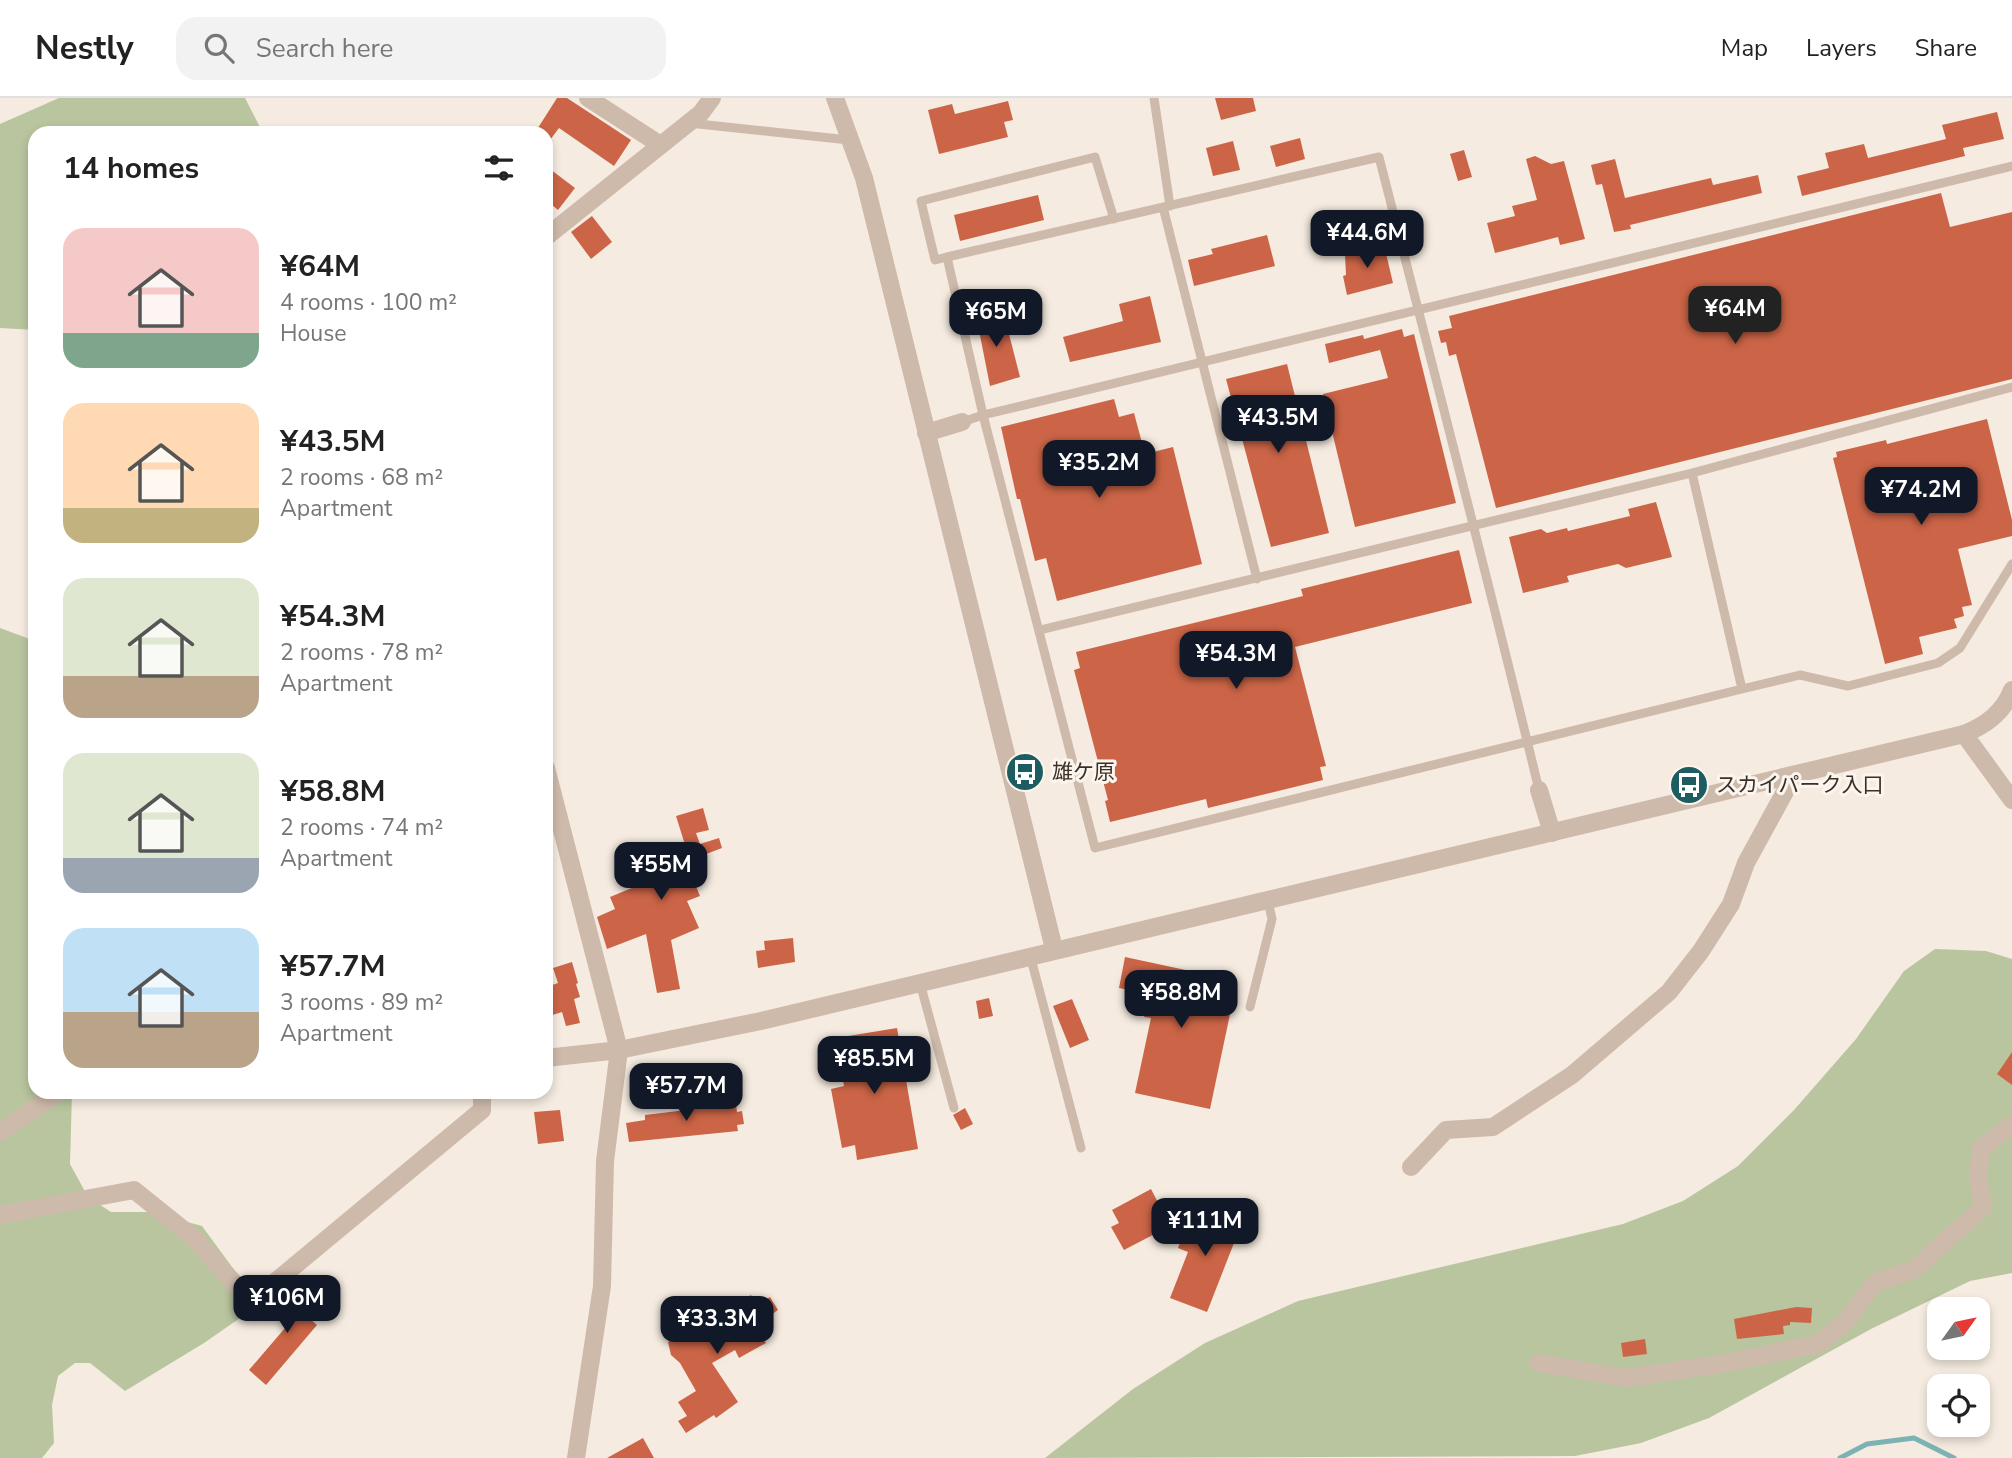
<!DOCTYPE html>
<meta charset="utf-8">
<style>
body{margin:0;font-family:"Nunito Sans","Noto Sans JP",sans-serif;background:#f2f2f2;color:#222;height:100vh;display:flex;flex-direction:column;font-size:26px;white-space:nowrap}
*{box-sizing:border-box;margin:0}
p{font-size:23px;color:#767676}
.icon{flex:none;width:38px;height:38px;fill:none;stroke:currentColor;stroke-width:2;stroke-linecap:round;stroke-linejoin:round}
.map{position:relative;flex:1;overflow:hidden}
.panel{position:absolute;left:28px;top:28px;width:525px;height:973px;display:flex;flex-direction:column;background:#fff;border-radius:21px;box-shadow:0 4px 10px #0003}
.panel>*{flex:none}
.needle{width:46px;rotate:57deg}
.tools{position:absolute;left:1927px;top:1199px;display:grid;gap:14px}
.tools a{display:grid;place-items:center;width:63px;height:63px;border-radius:14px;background:#fff;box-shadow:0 4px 10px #0003;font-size:35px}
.price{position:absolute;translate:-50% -60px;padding:0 16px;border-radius:14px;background:#111827;color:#fff;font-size:23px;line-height:46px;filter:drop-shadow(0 2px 4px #0008)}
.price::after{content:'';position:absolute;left:50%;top:42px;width:21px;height:16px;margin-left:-10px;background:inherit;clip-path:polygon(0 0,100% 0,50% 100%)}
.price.on{background:#222;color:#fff}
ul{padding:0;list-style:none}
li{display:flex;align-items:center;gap:21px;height:175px;padding:0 35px}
li span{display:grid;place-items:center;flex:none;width:196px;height:140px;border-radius:21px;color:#555}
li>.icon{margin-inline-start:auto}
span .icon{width:84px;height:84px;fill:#fffc;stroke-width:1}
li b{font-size:30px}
h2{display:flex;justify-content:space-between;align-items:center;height:84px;padding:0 35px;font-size:30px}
header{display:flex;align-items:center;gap:42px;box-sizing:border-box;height:98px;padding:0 35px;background:#fff;border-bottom:2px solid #e0e0e0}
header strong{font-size:33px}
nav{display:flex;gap:38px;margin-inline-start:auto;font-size:24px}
.search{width:490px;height:63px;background:#f2f2f2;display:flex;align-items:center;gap:18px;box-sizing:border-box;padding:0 24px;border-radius:21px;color:#767676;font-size:26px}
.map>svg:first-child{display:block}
</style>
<header>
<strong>Nestly</strong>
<div class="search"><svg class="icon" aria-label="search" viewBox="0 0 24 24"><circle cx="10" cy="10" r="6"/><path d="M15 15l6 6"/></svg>Search here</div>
<nav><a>Map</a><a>Layers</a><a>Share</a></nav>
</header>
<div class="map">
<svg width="2012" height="1360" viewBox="0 0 2012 1360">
<rect width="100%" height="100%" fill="#f5ebe0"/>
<path fill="#b9c59f" d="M59 0H245L263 35H35V232L0 230V26Z
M0 530 35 543V994H72L70 1066 88 1099 111 1114H150L202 1128 235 1173 240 1220 204 1245 125 1293 90 1265H75L58 1278 52 1307 54 1345 42 1360H0Z
M1935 851 1986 853 2012 861V1175L1970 1183 1871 1231 1709 1320 1641 1345 1575 1358 1045 1360 1133 1291 1205 1245 1298 1203 1623 1126 1683 1103 1738 1068 1794 1012 1856 941 1904 873Z"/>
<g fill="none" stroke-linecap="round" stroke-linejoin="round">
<path stroke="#7db2b3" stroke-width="5" d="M1840 1360 1867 1346 1914 1340 1954 1360"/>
</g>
<path fill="#cc6547" d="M557 0H567L631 42 614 68 559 30 550 42 546 35 536 33Z
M1215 0H1253L1256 13 1221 22Z
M1008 3 1013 22 1004 24 1008 39 939 56 928 12 952 6 955 16Z
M1997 14 2004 41 1963 50 1965 58 1802 98 1797 78 1829 70 1825 55 1864 46 1868 60 1946 41 1942 27Z
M1300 40 1305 61 1276 69 1270 48Z
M1233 43 1240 72 1213 78 1206 50Z
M1464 52 1472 79 1458 83 1450 56Z
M1535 58 1551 66 1564 63 1585 141 1560 147 1558 139 1495 155 1487 125 1515 118 1512 108 1537 102 1526 61Z
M1615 61 1625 100 1711 80 1713 87 1758 77 1762 95 1630 127 1631 131 1614 134 1602 86 1596 87 1591 67Z
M546 68 575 90 558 112 546 102Z
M1941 95 1950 129 2012 114V281L1496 410 1456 256 1449 258 1446 244 1441 245 1438 233 1452 230 1449 218Z
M1038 97 1044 122 960 143 954 117Z
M592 118 612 144 591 161 571 134Z
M1267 137 1275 168 1194 188 1188 162 1213 156 1211 151Z
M1384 147 1393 185 1347 197 1343 178 1346 177 1345 157Z
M1150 198 1161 244 1070 264 1063 239 1123 223 1119 206Z
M992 208 999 235 1008 232 1020 279 990 288 975 212Z
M1402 231 1404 239 1414 236 1456 405 1355 429 1323 296 1388 280 1380 252 1329 265 1325 246 1363 237 1364 241Z
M1287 266 1329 435 1271 449 1226 281Z
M1114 301 1119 319 1134 315 1145 356 1173 349 1202 466 1057 503 1046 460 1035 463 1020 401H1017L1001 329Z
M1987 321 2012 422V438L1958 451 1972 507 1962 509 1964 518 1954 521 1957 530 1919 539 1923 556 1885 566 1833 360 1837 359 1836 354 1886 342 1887 346Z
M1656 404 1672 459 1626 470 1618 466 1567 478 1569 484 1523 495 1509 439 1541 431 1547 435 1567 430 1568 433 1630 418 1628 411Z
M1459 452 1472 505 1295 549 1326 668 1320 669 1323 682 1208 710 1206 701 1110 724 1105 703 1108 702 1074 572 1080 570 1076 554 1303 498 1301 491Z
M703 710 709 732 696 735 700 746 719 740 722 750 693 761 696 767 689 771 700 798 687 803 699 830 671 842 680 891 657 895 646 836 607 851 597 819 615 811 610 799 639 787 632 768 686 750 676 718Z
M793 840 795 864 758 870 756 853 765 852 764 843Z
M1125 859 1237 883 1210 1011 1135 995 1151 920 1144 919 1149 896 1119 890Z
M572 864 578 885 576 886 580 899 574 901 580 925 566 928 562 914 546 919V889L558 885 553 870Z
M989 900 993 918 979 921 976 903Z
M1072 901 1089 942 1070 950 1053 908Z
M897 930 918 1051 857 1062 855 1047 842 1050 831 991 844 988 836 940Z
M2012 954V987L1997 976Z
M736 1006 737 1014 742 1013 744 1026 737 1027 738 1033 629 1044 626 1025 645 1022V1017Z
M965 1010 973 1026 961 1032 953 1017Z
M560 1012 564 1043 538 1046 534 1014Z
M1151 1091 1170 1128 1124 1152 1111 1129 1119 1125 1112 1112Z
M1206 1108 1243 1122 1207 1214 1170 1200 1188 1154 1178 1150 1187 1127 1197 1131Z
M300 1178 305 1187 301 1190 309 1202 303 1206 314 1215 310 1221 317 1227 266 1287 249 1272 297 1216 282 1193Z
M751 1197 757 1207 770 1199 778 1212 765 1221 768 1227 758 1232 766 1245 739 1260 735 1252 712 1265 738 1304 716 1320 714 1317 686 1335 678 1323 687 1318 678 1304 696 1293 680 1265 671 1257 668 1244Z
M1796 1209 1812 1210 1811 1225 1790 1224V1227L1783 1228 1784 1236 1737 1241 1734 1221Z
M1645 1241 1647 1256 1623 1259 1621 1245Z
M643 1340 654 1360H607Z"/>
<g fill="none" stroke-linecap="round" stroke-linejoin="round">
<path stroke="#cebaab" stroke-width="9" d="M1154 0 1170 108
M689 25 849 42
M1163 109 1257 481
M947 159 935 162 921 103 1095 59 1114 121
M962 324 983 317 1095 750 1742 591 1692 375 1040 532
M1692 375 2012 289
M1742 591 1800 577 1848 588 1938 565 1960 550 2012 466
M1539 692C1488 480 1433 270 1379 59L947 159 983 317C1326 235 1669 151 2012 68
M1030 857 1081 1050
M920 885 954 1010
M1250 909 1272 821 1268 803"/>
<path stroke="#cebaab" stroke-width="18" d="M588 0 659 46
M546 139 701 15 712 0
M926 335 962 324
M1964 636 2012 702
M546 670 619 952 605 1063 602 1188 576 1360
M1539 692 1552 735
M1411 1069 1446 1032 1493 1029 1572 977 1669 894 1701 853 1731 806 1746 765 1793 679
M0 1117 134 1092 195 1141 251 1204 482 1012V994
M1538 1265 1626 1280 1721 1266 1818 1246 1844 1225 1876 1184 1915 1171 1983 1109 1978 1079 1981 1050 2012 1027"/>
<path stroke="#cebaab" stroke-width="18" d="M835 0 864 80 1054 851
M546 960 619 952 761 923 1964 636C1986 627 2003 615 2012 592
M0 1034 59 994"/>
</g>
<defs>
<symbol id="bus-disc" viewBox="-11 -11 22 22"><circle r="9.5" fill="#1d5c60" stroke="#fbf5ed"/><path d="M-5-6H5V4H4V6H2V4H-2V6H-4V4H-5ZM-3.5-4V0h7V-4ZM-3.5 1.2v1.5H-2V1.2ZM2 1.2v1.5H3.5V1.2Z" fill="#fff"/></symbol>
</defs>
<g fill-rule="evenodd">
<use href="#bus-disc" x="1003" y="652" width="44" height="44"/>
<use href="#bus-disc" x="1667" y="665" width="44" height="44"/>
</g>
<g text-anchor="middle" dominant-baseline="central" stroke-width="6" stroke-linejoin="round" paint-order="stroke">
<g font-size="21" fill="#3b2f2a" stroke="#fbf5ed" text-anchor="start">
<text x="1052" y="674">雄ケ原</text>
<text x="1716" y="687">スカイパーク入口</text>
</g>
</g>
</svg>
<div class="tools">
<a><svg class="needle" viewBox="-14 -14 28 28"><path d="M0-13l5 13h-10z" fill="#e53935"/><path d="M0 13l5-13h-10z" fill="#767676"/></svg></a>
<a><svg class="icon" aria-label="locate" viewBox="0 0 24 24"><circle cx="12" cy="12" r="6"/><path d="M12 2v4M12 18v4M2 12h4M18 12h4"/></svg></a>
</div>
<b class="price" style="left:1367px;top:172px">¥44.6M</b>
<b class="price on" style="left:1735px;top:248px">¥64M</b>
<b class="price" style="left:996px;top:251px">¥65M</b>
<b class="price" style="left:1278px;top:357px">¥43.5M</b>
<b class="price" style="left:1099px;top:402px">¥35.2M</b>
<b class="price" style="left:1921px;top:429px">¥74.2M</b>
<b class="price" style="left:1236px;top:593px">¥54.3M</b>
<b class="price" style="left:661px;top:804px">¥55M</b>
<b class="price" style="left:1181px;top:932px">¥58.8M</b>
<b class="price" style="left:874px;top:998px">¥85.5M</b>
<b class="price" style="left:686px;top:1025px">¥57.7M</b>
<b class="price" style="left:1205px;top:1160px">¥111M</b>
<b class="price" style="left:287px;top:1237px">¥106M</b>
<b class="price" style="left:717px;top:1258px">¥33.3M</b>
<section class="panel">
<h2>14 homes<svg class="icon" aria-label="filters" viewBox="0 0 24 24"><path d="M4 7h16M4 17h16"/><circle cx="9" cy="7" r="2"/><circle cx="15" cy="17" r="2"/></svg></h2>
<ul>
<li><span style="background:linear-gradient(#f6c9c9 75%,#7fa58c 0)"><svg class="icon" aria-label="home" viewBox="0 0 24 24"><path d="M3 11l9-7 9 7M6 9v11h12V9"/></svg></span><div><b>¥64M</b><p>4 rooms · 100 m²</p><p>House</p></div></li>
<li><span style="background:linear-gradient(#ffd9b3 75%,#c2b280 0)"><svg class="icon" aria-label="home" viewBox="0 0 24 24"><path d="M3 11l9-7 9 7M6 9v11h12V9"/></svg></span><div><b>¥43.5M</b><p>2 rooms · 68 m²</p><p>Apartment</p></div></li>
<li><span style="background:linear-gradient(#dfe7d0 70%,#b9a48a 0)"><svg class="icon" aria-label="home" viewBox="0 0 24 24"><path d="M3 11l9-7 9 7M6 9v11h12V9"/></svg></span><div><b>¥54.3M</b><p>2 rooms · 78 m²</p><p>Apartment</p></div></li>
<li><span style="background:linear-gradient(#dfe7d0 75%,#9aa5b1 0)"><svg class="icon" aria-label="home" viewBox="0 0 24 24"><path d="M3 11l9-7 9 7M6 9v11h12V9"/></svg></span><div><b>¥58.8M</b><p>2 rooms · 74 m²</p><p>Apartment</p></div></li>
<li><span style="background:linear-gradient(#bfe0f5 60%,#b9a48a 0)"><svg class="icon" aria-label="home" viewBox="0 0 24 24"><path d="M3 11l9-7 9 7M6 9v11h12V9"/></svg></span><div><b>¥57.7M</b><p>3 rooms · 89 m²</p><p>Apartment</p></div></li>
</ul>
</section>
</div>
